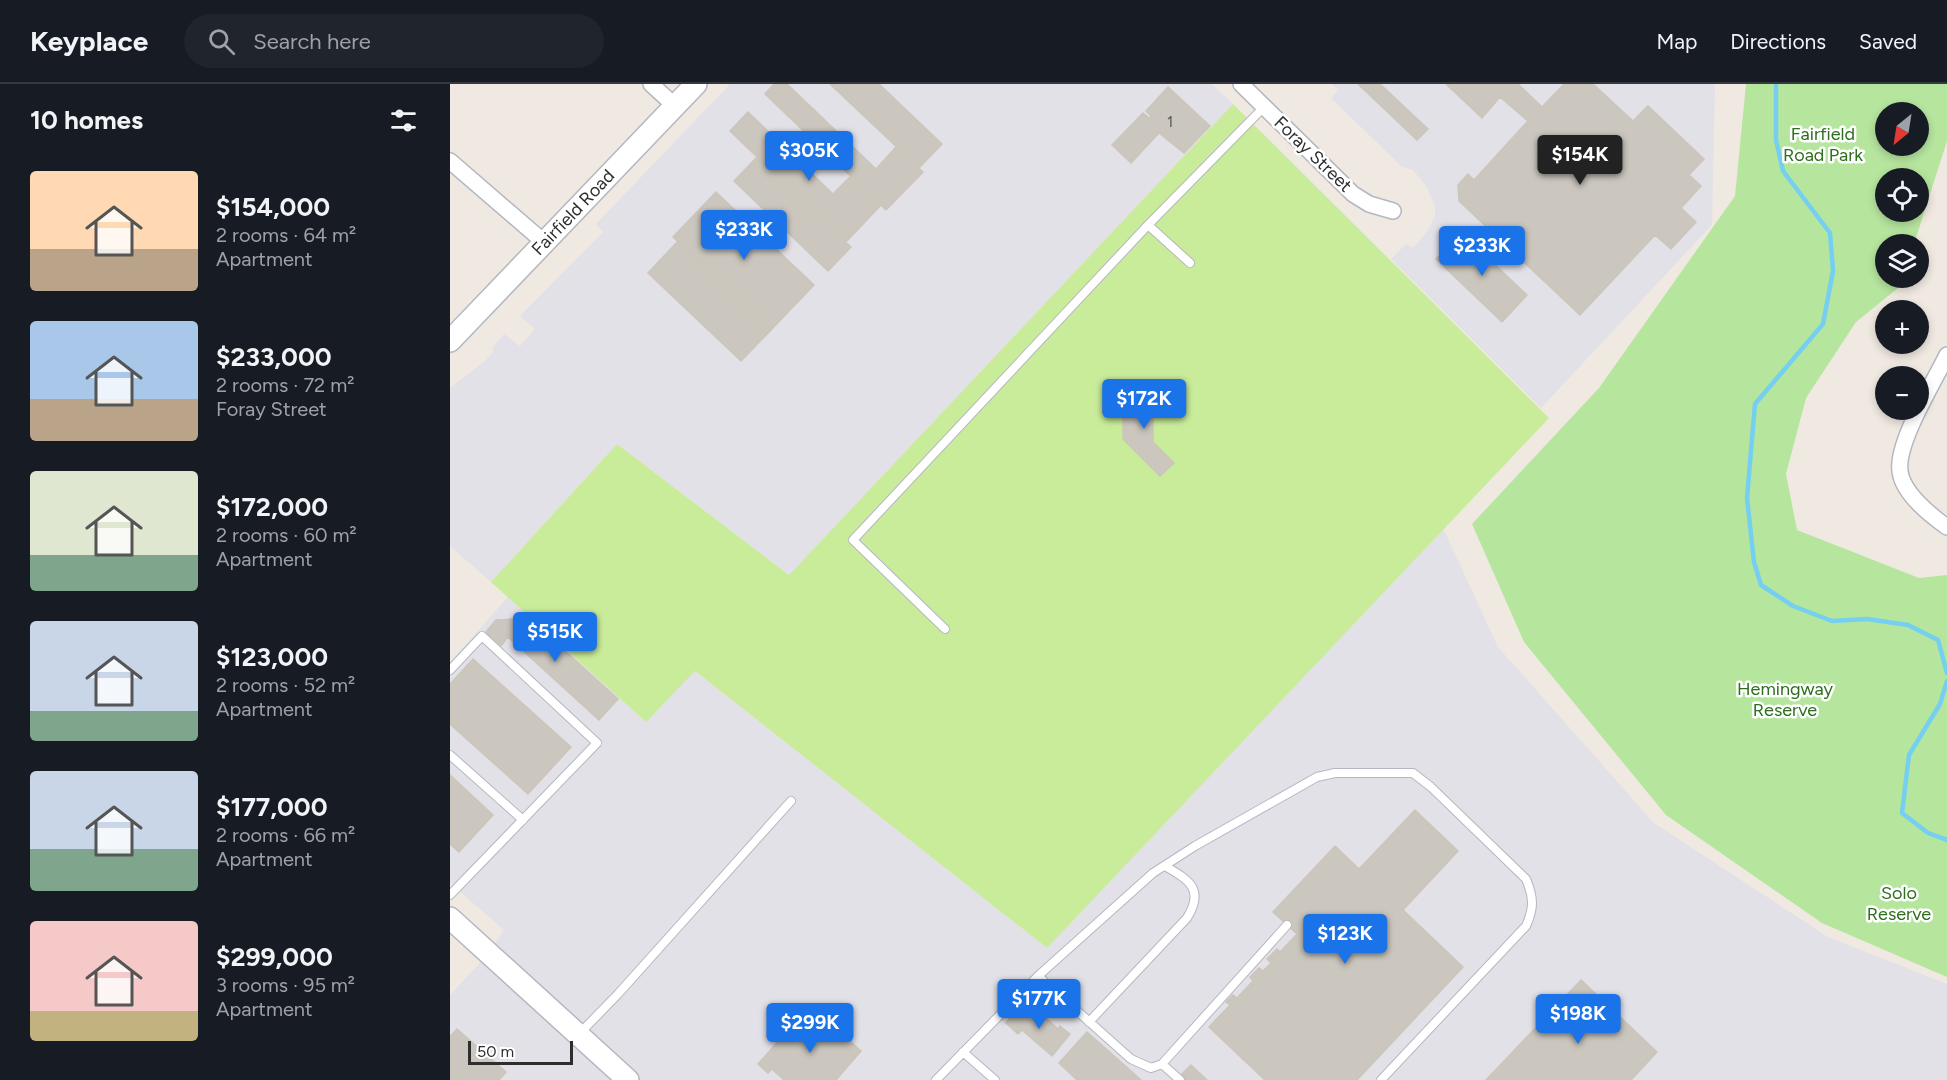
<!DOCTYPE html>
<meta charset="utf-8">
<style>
body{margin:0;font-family:Figtree,sans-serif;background:#20242c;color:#f1f3f6;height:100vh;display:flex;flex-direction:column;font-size:22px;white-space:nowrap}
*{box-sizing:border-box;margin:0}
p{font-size:20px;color:#9ea1a6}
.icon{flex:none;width:33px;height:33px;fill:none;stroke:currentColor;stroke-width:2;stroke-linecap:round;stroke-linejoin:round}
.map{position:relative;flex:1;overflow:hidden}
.side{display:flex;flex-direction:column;background:#171b24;width:450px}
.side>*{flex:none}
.needle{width:39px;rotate:210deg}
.controls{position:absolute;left:1425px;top:18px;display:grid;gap:12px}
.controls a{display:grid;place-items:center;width:54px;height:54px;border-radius:50%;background:#171b24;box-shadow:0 3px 9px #0003;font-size:30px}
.scale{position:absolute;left:18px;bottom:15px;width:105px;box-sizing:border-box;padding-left:6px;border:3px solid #2e2e2e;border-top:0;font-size:16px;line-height:21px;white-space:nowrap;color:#2e2e2e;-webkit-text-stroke:4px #fff;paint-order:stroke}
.price{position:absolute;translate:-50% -51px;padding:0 14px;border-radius:6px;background:#1a73e8;color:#fff;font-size:20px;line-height:39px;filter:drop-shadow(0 2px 3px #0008)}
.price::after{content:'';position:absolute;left:50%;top:36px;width:18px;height:14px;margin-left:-9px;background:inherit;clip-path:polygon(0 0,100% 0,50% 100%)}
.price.active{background:#222;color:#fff}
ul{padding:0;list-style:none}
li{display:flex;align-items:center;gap:18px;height:150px;padding:0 30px}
li span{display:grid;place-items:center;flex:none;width:168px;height:120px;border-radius:6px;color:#555}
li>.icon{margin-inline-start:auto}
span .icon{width:72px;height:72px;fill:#fffc;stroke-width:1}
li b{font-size:26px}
h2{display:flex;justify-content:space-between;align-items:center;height:72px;padding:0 30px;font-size:26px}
header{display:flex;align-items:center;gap:36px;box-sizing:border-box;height:84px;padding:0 30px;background:#171b24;border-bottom:2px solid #363941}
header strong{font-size:28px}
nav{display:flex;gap:33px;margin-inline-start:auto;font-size:21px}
.search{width:420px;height:54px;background:#20242c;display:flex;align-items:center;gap:15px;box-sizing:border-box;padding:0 21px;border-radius:33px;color:#9ea1a6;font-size:22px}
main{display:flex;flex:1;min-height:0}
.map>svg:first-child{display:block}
</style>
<header>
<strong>Keyplace</strong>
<div class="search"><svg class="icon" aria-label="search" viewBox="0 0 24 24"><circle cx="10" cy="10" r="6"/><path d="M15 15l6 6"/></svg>Search here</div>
<nav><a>Map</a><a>Directions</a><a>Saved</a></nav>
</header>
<main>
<section class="side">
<h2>10 homes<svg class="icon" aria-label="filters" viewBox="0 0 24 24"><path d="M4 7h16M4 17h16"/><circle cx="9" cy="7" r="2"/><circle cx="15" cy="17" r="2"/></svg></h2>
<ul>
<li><span style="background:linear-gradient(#ffd9b3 65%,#b9a48a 0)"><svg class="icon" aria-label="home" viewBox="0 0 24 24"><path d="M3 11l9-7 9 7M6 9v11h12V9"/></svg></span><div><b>$154,000</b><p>2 rooms · 64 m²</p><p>Apartment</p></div></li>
<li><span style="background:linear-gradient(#a9c7e8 65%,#b9a48a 0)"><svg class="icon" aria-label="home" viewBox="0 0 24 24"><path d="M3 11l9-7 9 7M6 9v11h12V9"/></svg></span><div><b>$233,000</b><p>2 rooms · 72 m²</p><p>Foray Street</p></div></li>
<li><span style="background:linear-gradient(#dfe7d0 70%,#7fa58c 0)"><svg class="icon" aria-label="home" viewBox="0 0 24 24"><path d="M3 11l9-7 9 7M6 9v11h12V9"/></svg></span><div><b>$172,000</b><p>2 rooms · 60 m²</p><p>Apartment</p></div></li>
<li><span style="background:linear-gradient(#c9d6e8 75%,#7fa58c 0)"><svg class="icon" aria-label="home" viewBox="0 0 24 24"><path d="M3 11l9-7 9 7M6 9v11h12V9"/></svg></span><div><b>$123,000</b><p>2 rooms · 52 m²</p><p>Apartment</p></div></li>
<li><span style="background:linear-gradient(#c9d6e8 65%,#7fa58c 0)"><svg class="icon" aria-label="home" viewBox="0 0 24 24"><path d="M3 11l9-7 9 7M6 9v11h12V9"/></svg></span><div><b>$177,000</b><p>2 rooms · 66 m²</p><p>Apartment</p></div></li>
<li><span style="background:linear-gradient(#f6c9c9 75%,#c2b280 0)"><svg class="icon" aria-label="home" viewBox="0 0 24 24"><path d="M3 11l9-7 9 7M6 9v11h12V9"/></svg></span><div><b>$299,000</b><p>3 rooms · 95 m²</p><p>Apartment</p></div></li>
</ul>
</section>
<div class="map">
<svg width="1497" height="996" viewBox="0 0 1497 996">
<rect width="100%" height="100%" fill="#efe9e1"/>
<path fill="#e3e1e8" d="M280 0H762L783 20 339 491 167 360 41 498 0 462V304L36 276 44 266 42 264 54 250 70 262 85 245 70 232 153 148 146 140Z
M882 0H1265L1262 141 1091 324 941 175 956 160 963 164 976 149 985 132V122L976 102 963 86 952 83 881 14 888 6Z
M988 433 1048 563 1204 739 1378 853 1497 900V996H0V911L38 870 54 846 0 799V578L58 513 195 637 245 587 597 864Z"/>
<path fill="#b6e59e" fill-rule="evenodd" d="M1296 0H1497V57L1464 160H1436V194H1455L1453 200 1406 238 1356 314 1336 390 1347 446 1469 494 1497 491V893L1372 839 1216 731 1074 558 1022 440 1149 304 1285 112ZM1436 28H1468V62H1436ZM1436 94H1468V128H1436Z"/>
<path fill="#c9ec9a" d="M783 20 1099 334 597 864 245 587 196 638 41 498 167 360 339 491Z"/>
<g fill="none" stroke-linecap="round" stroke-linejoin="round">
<path stroke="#75cff0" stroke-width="4.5" d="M1326 0V56L1333 87 1380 149 1383 187 1373 240 1305 320 1297 414 1304 478 1311 501 1343 522 1382 537 1417 535 1458 541 1488 556 1497 589
M1497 597 1490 620 1459 671 1452 729 1478 749 1497 756"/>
</g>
<path fill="#cbc7bf" stroke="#cbc5ba" stroke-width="1.5" d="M324 0H337L426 85 446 63 473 88 436 126 315 10Z
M380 0H429L492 60 469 84Z
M908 0H930L978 45 967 56Z
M996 0H1068L1092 23 1114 0H1143L1183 37 1198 22 1254 75 1239 91 1251 102 1231 124 1246 138 1221 165 1205 151 1130 231 1009 117 1008 101 1018 90 1024 96 1078 37 1050 13 1032 34Z
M718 3 760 42 734 69 709 49 681 79 662 61 693 29 699 34 701 32 696 27Z
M298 28 383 110 401 92 431 121 396 158 280 47Z
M307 73 401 163 378 187 284 97Z
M266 108 364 201 321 246 223 153Z
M1011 149 1077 211 1052 238 986 175Z
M228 157 321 246 291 277 198 189Z
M694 301 713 317 703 327V358L724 379 710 392 673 355V326Z
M79 534 168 615 149 636 58 553 51 562 36 548 46 536Z
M23 575 121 663 78 710 0 640V600Z
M0 691 43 731 9 768 0 760Z
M965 726 1008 767 953 826 1013 883 907 996H815L759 943 780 921 776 918 783 911 787 914 803 897 800 893 809 884 813 887 821 879 817 875 827 865 830 868 847 850 823 828 885 762 909 785Z
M1131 896 1207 968 1181 996H1036Z
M570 922 581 931 586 925 608 945 610 942 620 950 602 972 572 946 568 950 556 939Z
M351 932 369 947 375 940 387 951 390 948 411 967 386 996H334L322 985 318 989 308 980Z
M7 945 56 988 49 996H0V953Z
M637 948 691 996H627L609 979Z
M741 981 757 996H734L730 992Z"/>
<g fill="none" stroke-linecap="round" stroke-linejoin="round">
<defs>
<path id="lane" d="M698 141 740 179
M495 545 403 456 698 141 814 23
M0 586 32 552 147 659 0 811
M0 671 73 736
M588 892 681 975 701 984 712 980 837 841
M639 938 737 834C755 805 739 796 715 782
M130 949 168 910 341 717
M513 968 545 996
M712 980 730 996
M486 996 588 892 703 789 745 762 867 693 885 689H963L981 703 1076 795C1084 814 1084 824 1076 842L931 996"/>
<path id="street" d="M201 0 225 22
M791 0 903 110 919 120 943 127
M0 77 95 159
M1497 271C1484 298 1446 359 1450 387 1452 408 1480 431 1497 443"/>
<g id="secondary">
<path id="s1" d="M0 257 246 0"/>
<path d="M0 834 178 996"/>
</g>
</defs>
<use href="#lane" stroke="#b4b7c1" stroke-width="10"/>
<use href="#street" stroke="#b4b7c1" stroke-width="18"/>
<use href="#secondary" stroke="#b4b7c1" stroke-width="24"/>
<use href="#lane" stroke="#fff" stroke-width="8"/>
<use href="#street" stroke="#fff" stroke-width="15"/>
<use href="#secondary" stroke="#fff" stroke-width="21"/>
</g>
<g text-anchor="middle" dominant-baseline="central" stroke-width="5" stroke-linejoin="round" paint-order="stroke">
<g font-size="15" fill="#555452">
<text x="720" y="38">1</text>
</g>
<g font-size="18" fill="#2c6e1b" stroke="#fff">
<text x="1373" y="50">Fairfield<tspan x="1373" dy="21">Road Park</tspan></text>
<text x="1335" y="605">Hemingway<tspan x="1335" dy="21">Reserve</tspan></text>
<text x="1449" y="809">Solo<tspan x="1449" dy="21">Reserve</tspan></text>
</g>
<g font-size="18" fill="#2e2e2e" stroke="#fff">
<text transform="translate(863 70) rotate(44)">Foray Street</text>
<text stroke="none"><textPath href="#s1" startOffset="178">Fairfield Road</textPath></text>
</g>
</g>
</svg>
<div class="controls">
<a><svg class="needle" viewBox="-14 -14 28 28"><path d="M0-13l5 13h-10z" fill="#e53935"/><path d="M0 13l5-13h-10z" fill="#9ea1a6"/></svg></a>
<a><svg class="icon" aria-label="locate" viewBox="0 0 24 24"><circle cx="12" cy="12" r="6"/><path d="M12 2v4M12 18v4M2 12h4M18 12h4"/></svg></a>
<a><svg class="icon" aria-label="layers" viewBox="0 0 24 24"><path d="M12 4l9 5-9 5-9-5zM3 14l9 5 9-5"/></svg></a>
<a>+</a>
<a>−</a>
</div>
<div class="scale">50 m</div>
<b class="price" style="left:359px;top:98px">$305K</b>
<b class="price active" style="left:1130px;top:102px">$154K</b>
<b class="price" style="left:294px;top:177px">$233K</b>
<b class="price" style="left:1032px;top:193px">$233K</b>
<b class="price" style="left:694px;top:346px">$172K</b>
<b class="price" style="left:105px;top:579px">$515K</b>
<b class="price" style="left:895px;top:881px">$123K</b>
<b class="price" style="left:589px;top:946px">$177K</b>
<b class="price" style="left:1128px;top:961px">$198K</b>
<b class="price" style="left:360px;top:970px">$299K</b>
</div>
</main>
